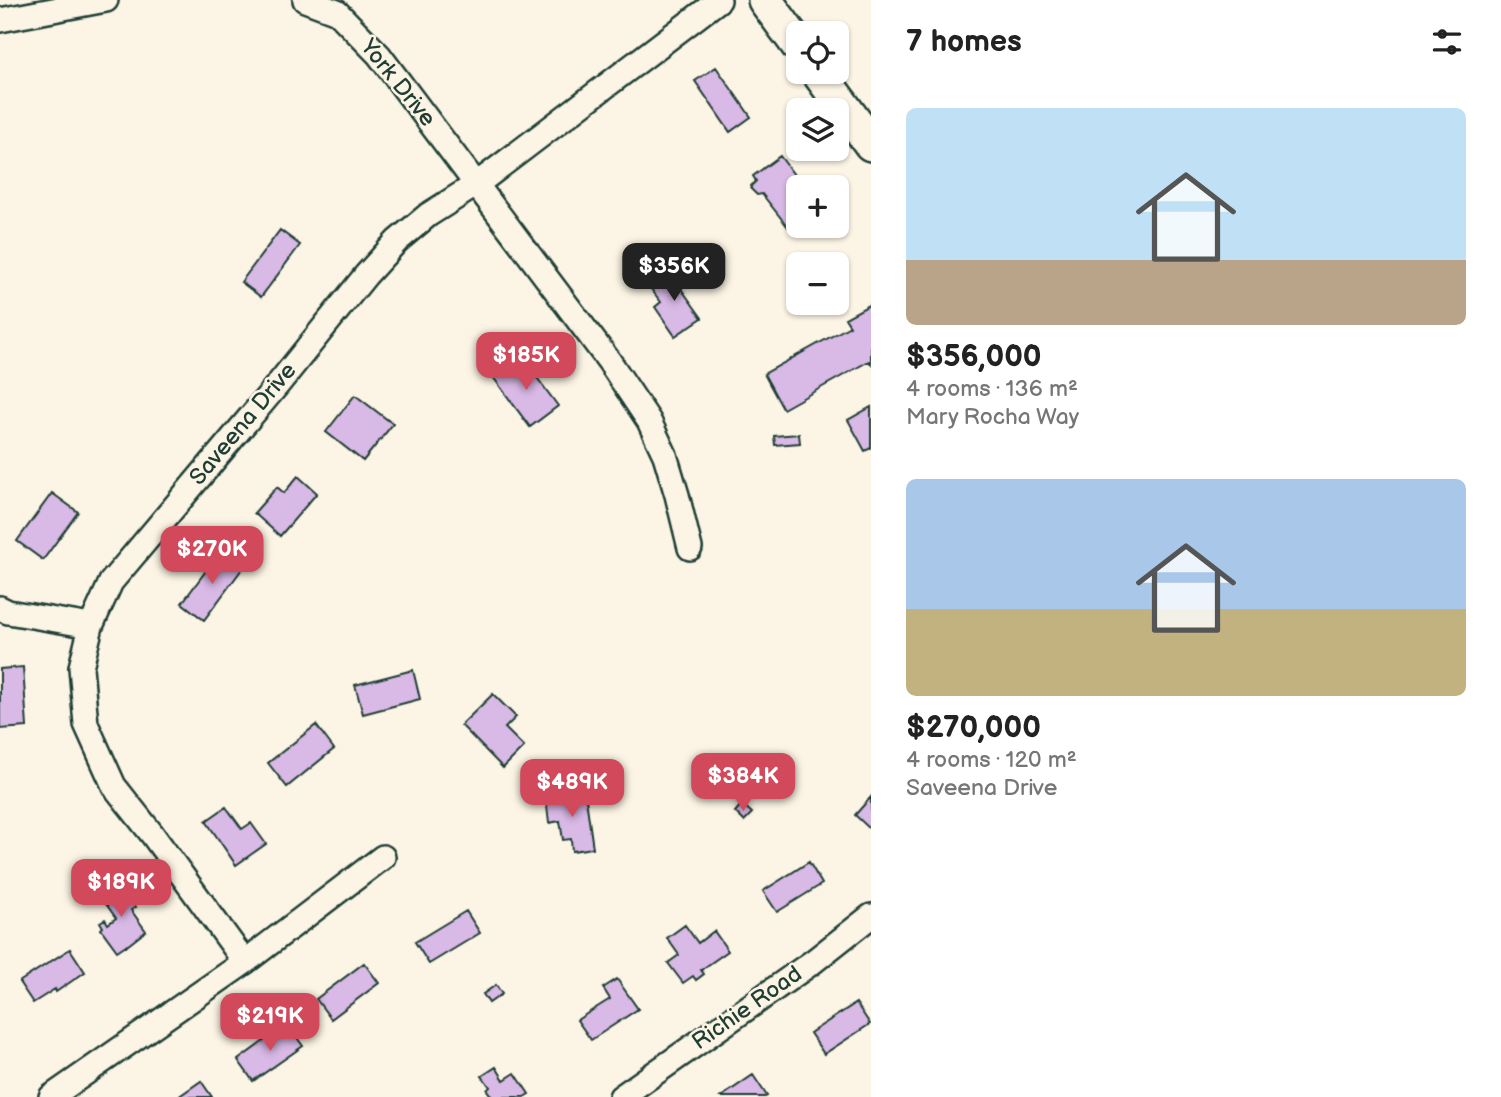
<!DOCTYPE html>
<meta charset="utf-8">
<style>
body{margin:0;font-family:"Balsamiq Sans",sans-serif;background:#f2f2f2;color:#222;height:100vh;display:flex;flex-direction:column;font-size:26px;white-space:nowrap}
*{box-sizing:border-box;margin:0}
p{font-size:23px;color:#767676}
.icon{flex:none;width:38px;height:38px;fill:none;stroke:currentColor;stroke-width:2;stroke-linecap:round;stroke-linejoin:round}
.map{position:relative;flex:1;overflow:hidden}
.sheet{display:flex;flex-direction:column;background:#fff;width:630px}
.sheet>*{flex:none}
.buttons{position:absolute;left:786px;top:21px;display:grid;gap:14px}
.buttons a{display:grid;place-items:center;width:63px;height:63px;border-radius:10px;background:#fff;box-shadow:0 2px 5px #0004;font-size:35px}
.price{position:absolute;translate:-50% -60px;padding:0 16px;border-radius:14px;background:#d1495b;color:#fff;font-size:23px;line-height:46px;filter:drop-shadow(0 2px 4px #0008)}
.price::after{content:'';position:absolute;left:50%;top:42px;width:21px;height:16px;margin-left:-10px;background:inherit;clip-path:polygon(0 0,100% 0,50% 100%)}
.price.current{background:#222;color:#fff}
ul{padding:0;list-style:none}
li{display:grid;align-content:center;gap:14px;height:371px;padding:0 35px}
li span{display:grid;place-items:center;height:217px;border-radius:10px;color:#555}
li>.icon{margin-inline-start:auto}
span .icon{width:126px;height:126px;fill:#fffc;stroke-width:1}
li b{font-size:30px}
h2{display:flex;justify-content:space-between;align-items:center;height:84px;padding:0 35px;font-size:30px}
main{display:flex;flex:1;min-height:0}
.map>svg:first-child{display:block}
</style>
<main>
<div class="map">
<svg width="871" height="1097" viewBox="0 0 871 1097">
<rect width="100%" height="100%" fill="#fcf5e5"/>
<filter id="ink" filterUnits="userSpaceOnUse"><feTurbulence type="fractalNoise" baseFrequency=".0143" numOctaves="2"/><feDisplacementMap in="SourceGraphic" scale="14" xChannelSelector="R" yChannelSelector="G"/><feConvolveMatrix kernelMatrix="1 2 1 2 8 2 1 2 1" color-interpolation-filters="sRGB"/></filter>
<g filter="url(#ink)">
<path fill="#d9b9e6" stroke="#1f3d34" stroke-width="2" d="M716 67 751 117 730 132 695 81Z
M780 156 803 187H798V194L796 195 798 199V219L788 227 762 194 757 195 751 189V186L756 181 753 176Z
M280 230 300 245 261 297 241 282Z
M667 269 702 318 675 336 655 307 661 302 647 284Z
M871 304V364L869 361 783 409 764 374 850 326 845 318Z
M521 356 558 406 530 427 493 377Z
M355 395 393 424 363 461 326 432Z
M871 407V448L865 451 848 420Z
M799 434 800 443 775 445 774 436Z
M298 476 317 493 280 536 254 513 277 487 284 493Z
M52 493 78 512 43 560 17 541Z
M220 552 242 569 204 620 182 603Z
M23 667 27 727 0 729V669Z
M413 670 420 699 363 714 355 685Z
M493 694 516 717 505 728 524 747 503 768 461 725Z
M316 725 334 749 287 787 268 763Z
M585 792 593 848 572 851 571 839 563 840 560 821 549 823 546 797Z
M871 797V830L855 815Z
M742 804 752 813 744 821 735 812Z
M226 807 242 829 251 823 266 844 236 865 206 821Z
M809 862 822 884 777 912 763 891Z
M120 884 136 907 131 910 146 931 127 946 126 945 117 951 101 929 103 927 100 922 105 919 108 924 116 918 101 897Z
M466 911 480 933 429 964 415 942Z
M685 925 698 943 714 931 728 951 701 970 704 974 696 980 693 976 683 983 668 963 679 955 667 938Z
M70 949 85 972 56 992 55 989 33 1003 19 982Z
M364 963 379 983 331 1019 316 999Z
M617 979 638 1009 591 1040 577 1020 610 999 603 988Z
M496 985 502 994 489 1003 483 994Z
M856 1003 870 1024 824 1054 810 1033Z
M287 1024 303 1046 253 1081 238 1060Z
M496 1067 504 1080 515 1073 529 1094 524 1097H492L487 1090 490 1087 482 1076Z
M753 1075 767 1096 765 1097H721Z
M201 1081 212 1097H178Z"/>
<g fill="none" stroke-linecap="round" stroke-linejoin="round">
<defs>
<path id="minor" d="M305 0 337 12 379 55 609 361 649 421 665 455 677 495 690 548
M0 20 106 0
M0 608 8 612 91 626
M245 962 152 834 114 786 86 724 81 667 91 626 111 582 279 383 366 275 397 241 428 215 477 184 719 0
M51 1097 245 962 383 857
M621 1097 814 961 871 916"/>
<path id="secondary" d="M765 0 798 45
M818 72 871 144"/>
</defs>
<use href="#minor" stroke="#1f3d34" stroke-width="28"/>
<use href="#secondary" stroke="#1f3d34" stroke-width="38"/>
<use href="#minor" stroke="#fcf5e5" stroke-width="23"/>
<use href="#secondary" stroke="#fcf5e5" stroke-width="33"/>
</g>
</g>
<g text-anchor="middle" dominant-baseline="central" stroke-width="5" stroke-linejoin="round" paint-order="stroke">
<g font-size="23" fill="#1f3d34" stroke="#fcf5e5">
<text transform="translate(398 83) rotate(51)">York Drive</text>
<text transform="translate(243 424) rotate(-50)">Saveena Drive</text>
<text transform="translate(747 1008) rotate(-35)">Richie Road</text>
</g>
</g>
</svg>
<div class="buttons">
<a><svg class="icon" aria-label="locate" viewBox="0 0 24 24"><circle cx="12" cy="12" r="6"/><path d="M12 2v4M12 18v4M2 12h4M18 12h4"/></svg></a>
<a><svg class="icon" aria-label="layers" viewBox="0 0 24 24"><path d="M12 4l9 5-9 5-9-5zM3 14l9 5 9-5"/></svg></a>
<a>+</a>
<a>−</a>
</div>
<b class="price current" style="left:674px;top:303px">$356K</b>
<b class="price" style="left:526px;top:392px">$185K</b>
<b class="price" style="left:212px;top:586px">$270K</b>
<b class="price" style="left:743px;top:813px">$384K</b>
<b class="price" style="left:572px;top:819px">$489K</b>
<b class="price" style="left:121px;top:919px">$189K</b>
<b class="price" style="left:270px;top:1053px">$219K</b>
</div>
<section class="sheet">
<h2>7 homes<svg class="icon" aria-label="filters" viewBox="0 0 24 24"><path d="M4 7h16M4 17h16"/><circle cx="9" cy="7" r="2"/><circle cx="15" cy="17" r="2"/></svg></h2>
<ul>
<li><span style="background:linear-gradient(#bfe0f5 70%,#b9a48a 0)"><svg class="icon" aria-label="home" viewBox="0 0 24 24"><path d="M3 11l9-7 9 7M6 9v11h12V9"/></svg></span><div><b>$356,000</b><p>4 rooms · 136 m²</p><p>Mary Rocha Way</p></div></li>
<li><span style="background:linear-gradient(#a9c7e8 60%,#c2b280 0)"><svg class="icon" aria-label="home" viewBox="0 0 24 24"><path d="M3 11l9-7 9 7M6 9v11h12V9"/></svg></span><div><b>$270,000</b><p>4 rooms · 120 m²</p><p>Saveena Drive</p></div></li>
</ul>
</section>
</main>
